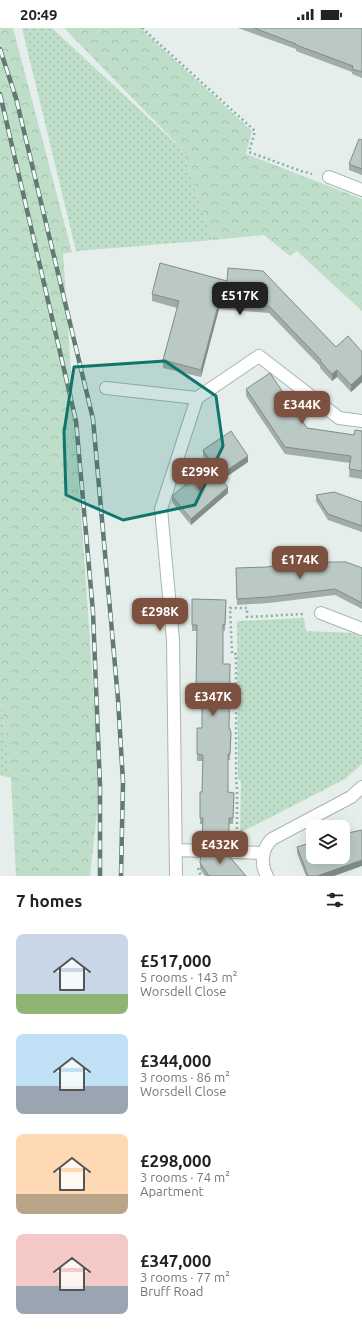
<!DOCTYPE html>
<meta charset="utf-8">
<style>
body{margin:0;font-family:Ubuntu,sans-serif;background:#f2f2f2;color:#222;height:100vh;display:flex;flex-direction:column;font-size:15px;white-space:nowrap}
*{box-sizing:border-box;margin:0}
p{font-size:13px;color:#767676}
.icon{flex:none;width:22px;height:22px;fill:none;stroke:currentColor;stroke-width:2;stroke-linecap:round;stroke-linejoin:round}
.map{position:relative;height:848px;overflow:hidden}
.drawer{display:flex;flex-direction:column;background:#fff;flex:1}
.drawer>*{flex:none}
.buttons{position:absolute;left:306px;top:792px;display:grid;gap:8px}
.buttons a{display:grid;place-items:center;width:44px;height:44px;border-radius:8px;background:#fff;box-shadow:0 4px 16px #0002;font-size:20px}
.price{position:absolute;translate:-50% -34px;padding:0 9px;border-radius:8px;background:#7d5140;color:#fff;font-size:13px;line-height:26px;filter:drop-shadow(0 1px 2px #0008)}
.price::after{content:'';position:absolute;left:50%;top:24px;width:12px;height:9px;margin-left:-6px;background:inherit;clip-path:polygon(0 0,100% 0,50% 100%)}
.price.current{background:#222;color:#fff}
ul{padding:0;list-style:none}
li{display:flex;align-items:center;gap:12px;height:100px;padding:0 16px}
li span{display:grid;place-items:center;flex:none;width:112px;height:80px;border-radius:8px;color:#555}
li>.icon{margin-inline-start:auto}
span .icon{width:48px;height:48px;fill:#fffc;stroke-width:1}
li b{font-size:17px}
h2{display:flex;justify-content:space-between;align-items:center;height:48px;padding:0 16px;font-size:17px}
.status{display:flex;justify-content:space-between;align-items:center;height:28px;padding:0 20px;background:#fff;direction:ltr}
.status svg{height:11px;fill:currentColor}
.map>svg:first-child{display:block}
</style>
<div class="status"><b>20:49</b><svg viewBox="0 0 49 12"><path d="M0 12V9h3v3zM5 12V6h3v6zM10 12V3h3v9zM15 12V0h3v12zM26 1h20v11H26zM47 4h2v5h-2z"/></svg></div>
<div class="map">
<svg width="362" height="848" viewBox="0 0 362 848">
<defs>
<pattern id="grass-dots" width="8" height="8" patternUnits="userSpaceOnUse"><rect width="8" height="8" fill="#bfdec9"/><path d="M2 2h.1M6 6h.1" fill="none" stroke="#a4c0ad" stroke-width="1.8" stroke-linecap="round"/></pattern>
<pattern id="forest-crowns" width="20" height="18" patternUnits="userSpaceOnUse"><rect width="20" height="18" fill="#bfdec9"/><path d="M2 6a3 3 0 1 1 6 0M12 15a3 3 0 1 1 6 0" fill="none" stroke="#a4c0ad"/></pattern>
</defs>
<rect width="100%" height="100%" fill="#e5eeea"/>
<path fill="url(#grass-dots)" d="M22 0H52L182 121 213 212 76 223Z
M304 590 306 603 353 605 362 609V736L345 751 240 805 241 753 238 751 237 593Z
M0 667 11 750 0 747Z"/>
<path fill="url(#forest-crowns)" d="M0 0H13L72 224 63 226 100 758 90 848H16L11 750 0 667Z
M64 0H140L252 103 246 126 362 171V283L297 223 290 228 264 207 213 212 182 121Z"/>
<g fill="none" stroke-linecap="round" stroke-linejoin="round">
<defs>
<path id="minor" d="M329 149 362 162
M106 360 197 370 259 328 339 390 362 393
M321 585 362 601
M176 822 263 825
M176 848 173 612 161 481 197 370
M267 848C260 836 262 820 272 811L351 769 362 759"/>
</defs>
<use href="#minor" stroke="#a8b6b1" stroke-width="14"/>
<path stroke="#87b0a5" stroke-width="2.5" stroke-dasharray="2 3" stroke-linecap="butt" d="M142 0 255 103 249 124 301 143 312 146
M237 806V757L236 754V626H232L230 580H247V589L304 586
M198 840 201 848"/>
<use href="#minor" stroke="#fff" stroke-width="12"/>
<defs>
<path id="rail" d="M0 21 16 70 93 391 118 671 123 754 121 848
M0 66 76 393 93 584 100 758V848"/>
</defs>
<use href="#rail" stroke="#5f7b74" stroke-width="4.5"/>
<use href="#rail" stroke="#f6faf8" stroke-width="3" stroke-dasharray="9" stroke-linecap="butt"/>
</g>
<path fill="#a0ada8" d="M238 0H362V50L352 46V44L296 23V21Z
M362 112V147L349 142V136Z
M227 253 336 319 362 324V354L351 364 337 349 332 353 320 340V338L269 285 219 281 201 349 163 340V332L177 280 152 273V266Z
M246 361 307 400 354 407 362 403V451L349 449 350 435 285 426 246 368Z
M203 422 248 434 222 452 228 465 191 497 172 474V468L209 437 203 428Z
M316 467 362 474V504L328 492 316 473Z
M267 539 362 540V581L335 567 269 575 237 577 236 546Z
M192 571 226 572 225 603 223 602V636L229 701 231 705 230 732H228V764L234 765 233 796H229V816L202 815 203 796H200V790L202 764 203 733H197V700H202V668H196L197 603H192Z
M297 819 334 848H306L297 825Z
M228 827 246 848H205L200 841V835Z"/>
<path fill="#828d88" d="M219 274V281L201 349V342Z
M337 342V349L332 353V346Z
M362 347V354L351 364V357Z
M248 428V434L220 453V447Z
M228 459V465L191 497V491Z
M362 832V838L334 848H317Z"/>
<path fill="#bac9c3" stroke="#828d88" d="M254 0H362V44L352 41 353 38 296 17V16Z
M359 111 362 112V141L349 136Z
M160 235 227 253 228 240 263 243 336 319 348 308 362 324V347L351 357 337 342 332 346 320 333 321 332 269 278 219 274 201 342 163 332 179 273 152 266Z
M270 345 307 400 354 407 355 402 362 403V443L349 441 351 428 285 419 246 361Z
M231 403 248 428 220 447 203 422Z
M209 437 228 459 191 491 172 468Z
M334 464 362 474V498L328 486 316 467Z
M297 534H346L362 540V575L335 561 269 569 237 571 236 540 267 539Z
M192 571 226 572 225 597 223 596V636H230L229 701H230L231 705 230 726H228V764L234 765 233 790H229V810L202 809 203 790H200V764H202L203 727 197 726V700H202V662H196L197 597H192Z
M362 802V832L317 848H308L297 819 313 814V829H343V806Z
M201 824 228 825V827L246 848H209L200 835Z"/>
<path fill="#0f766e" fill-opacity="0.2" stroke="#0f766e" stroke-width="3" stroke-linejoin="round" d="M165 333 216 368 223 418 195 477 123 492 66 467 64 404 74 339Z"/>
</svg>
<div class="buttons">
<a><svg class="icon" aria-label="layers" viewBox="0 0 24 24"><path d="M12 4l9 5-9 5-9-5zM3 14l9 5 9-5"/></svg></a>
</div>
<b class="price current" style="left:240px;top:288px">£517K</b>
<b class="price" style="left:302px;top:397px">£344K</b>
<b class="price" style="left:200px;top:464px">£299K</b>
<b class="price" style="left:300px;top:552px">£174K</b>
<b class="price" style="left:160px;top:604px">£298K</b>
<b class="price" style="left:213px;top:689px">£347K</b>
<b class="price" style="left:220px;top:837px">£432K</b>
</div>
<section class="drawer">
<h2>7 homes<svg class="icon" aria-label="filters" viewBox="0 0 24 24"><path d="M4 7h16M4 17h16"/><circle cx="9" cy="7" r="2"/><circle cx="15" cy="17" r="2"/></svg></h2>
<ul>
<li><span style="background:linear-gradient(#c9d6e8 75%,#8fb573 0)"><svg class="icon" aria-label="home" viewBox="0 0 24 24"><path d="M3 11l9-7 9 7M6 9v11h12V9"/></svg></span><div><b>£517,000</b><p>5 rooms · 143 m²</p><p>Worsdell Close</p></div></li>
<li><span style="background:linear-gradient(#bfe0f5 65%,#9aa5b1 0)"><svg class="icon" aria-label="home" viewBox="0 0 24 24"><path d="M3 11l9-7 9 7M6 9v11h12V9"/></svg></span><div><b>£344,000</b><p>3 rooms · 86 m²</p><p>Worsdell Close</p></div></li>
<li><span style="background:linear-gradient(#ffd9b3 75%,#b9a48a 0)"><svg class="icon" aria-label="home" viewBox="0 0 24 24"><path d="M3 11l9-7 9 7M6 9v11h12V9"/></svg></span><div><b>£298,000</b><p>3 rooms · 74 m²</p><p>Apartment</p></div></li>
<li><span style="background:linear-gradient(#f6c9c9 65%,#9aa5b1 0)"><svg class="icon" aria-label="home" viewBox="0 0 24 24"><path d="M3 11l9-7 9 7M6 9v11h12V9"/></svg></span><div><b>£347,000</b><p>3 rooms · 77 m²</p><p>Bruff Road</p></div></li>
</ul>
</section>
